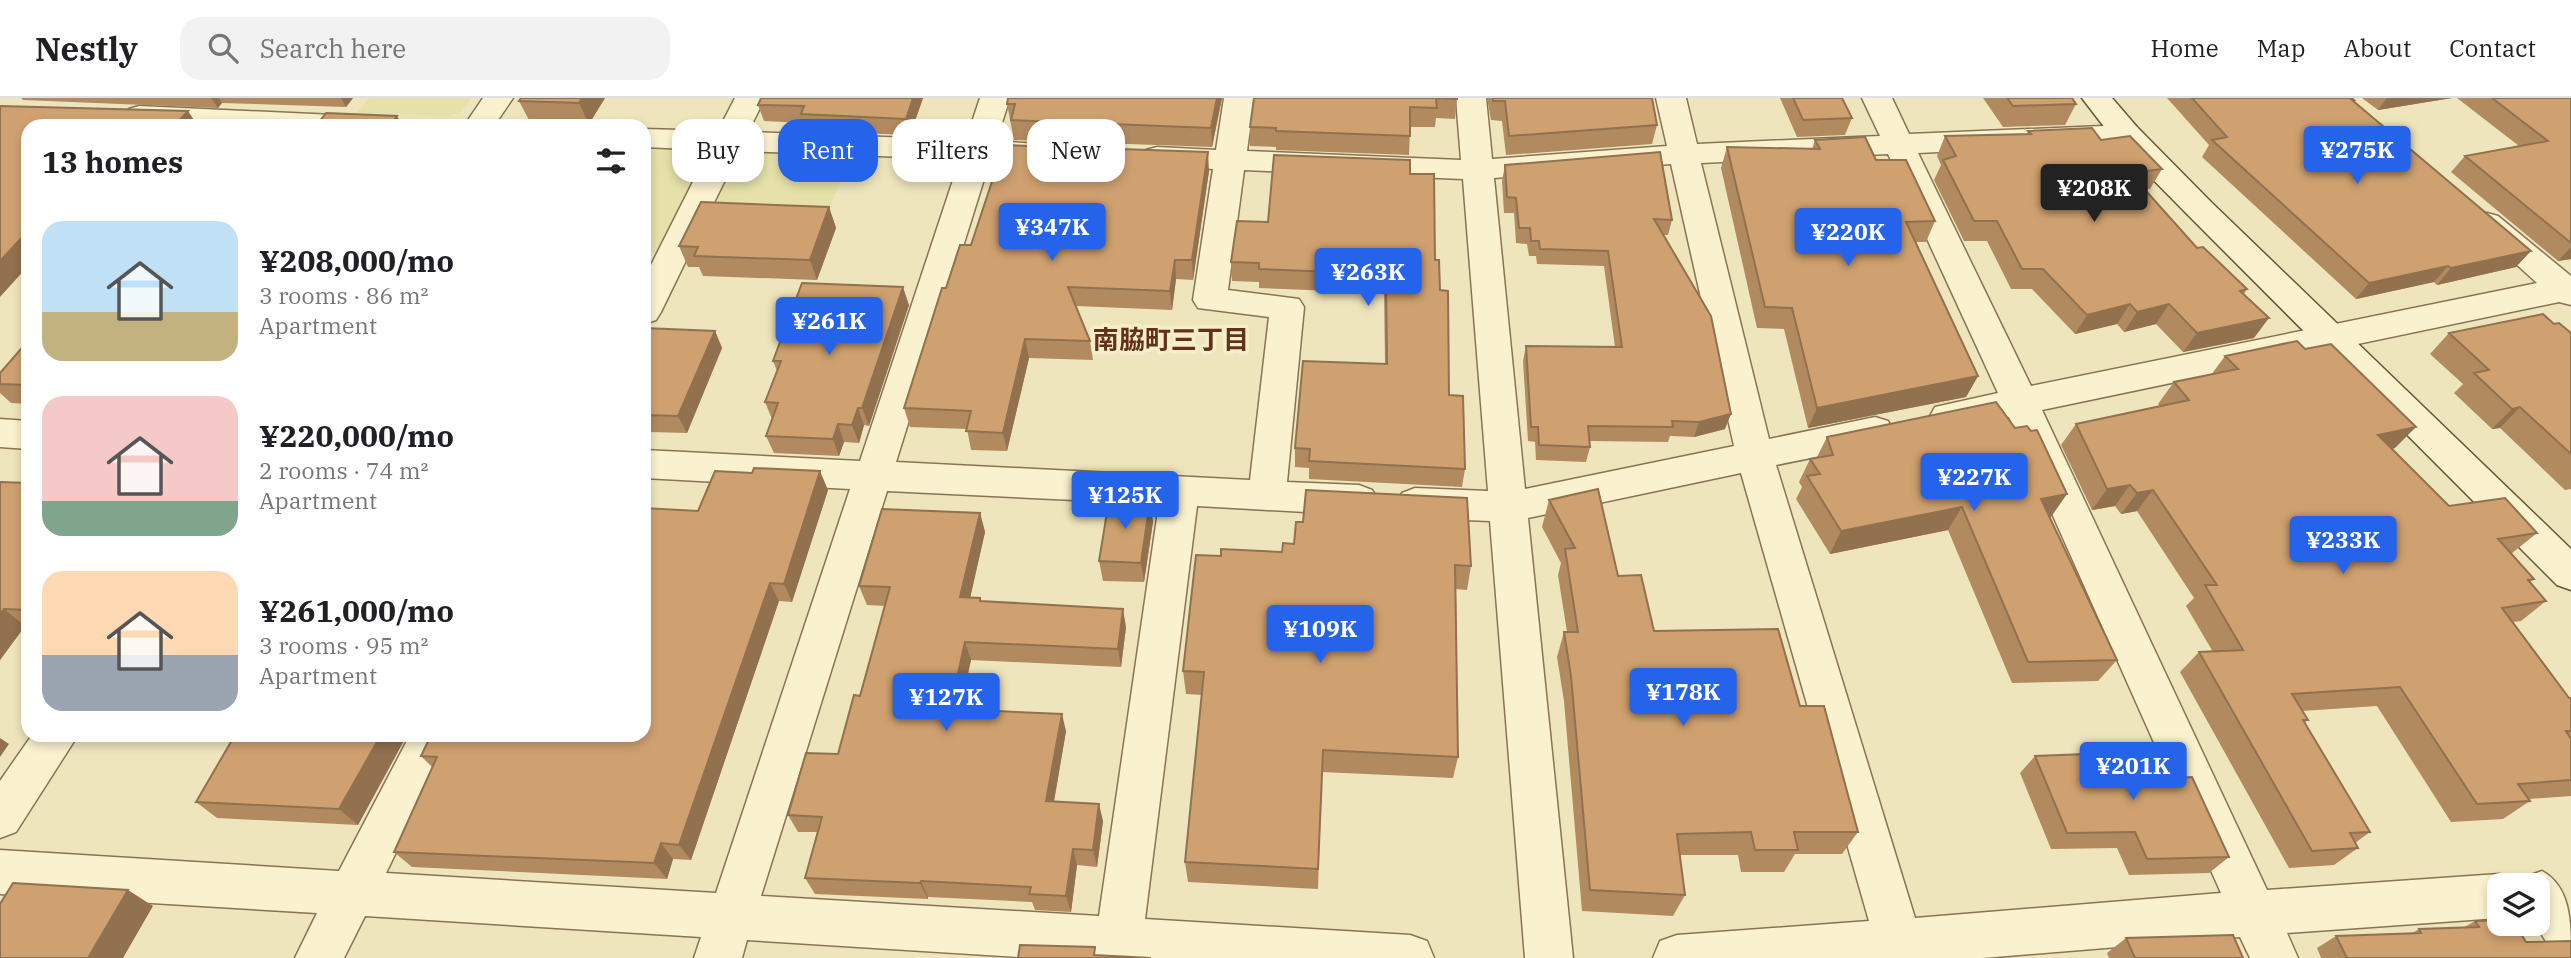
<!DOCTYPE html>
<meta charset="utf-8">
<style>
body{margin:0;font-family:"IBM Plex Serif","Noto Sans JP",serif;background:#f2f2f2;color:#202124;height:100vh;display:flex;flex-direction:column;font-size:26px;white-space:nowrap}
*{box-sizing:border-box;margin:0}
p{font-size:23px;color:#757577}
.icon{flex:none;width:38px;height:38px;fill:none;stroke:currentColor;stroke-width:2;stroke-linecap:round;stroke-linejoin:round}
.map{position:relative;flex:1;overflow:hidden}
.drawer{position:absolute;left:21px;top:21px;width:630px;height:623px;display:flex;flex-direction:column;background:#fff;border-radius:21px;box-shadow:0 4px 10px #0003}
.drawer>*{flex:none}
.guide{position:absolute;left:672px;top:21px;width:665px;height:63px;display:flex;gap:14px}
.tools{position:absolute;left:2487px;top:775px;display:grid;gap:14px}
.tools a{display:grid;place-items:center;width:63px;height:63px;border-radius:14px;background:#fff;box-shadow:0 4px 10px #0003;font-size:35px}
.price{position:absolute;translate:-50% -60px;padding:0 16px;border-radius:7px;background:#2563eb;color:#fff;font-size:23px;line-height:46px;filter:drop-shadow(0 2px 4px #0008)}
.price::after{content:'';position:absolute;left:50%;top:42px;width:21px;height:16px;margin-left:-10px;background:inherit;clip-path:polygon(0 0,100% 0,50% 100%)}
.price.current{background:#222;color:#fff}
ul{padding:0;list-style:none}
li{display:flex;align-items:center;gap:21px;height:175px;padding:0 21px}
li span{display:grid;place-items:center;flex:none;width:196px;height:140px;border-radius:21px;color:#555}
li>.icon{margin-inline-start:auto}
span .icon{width:84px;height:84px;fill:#fffc;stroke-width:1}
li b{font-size:30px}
h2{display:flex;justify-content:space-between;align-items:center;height:84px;padding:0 21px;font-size:30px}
.chip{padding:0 24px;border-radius:21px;background:#fff;box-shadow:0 4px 10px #0003;font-size:24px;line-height:63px}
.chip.current{background:#2563eb;color:#fff}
header{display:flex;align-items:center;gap:42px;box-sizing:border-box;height:98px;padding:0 35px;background:#fff;border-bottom:2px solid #e0e0e0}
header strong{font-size:33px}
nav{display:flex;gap:38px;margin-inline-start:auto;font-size:24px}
.search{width:490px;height:63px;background:#f2f2f2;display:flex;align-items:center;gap:18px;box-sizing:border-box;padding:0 24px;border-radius:21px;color:#757577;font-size:26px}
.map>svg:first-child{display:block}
</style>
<header>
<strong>Nestly</strong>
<div class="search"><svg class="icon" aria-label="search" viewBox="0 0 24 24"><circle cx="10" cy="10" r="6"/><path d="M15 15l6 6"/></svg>Search here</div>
<nav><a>Home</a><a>Map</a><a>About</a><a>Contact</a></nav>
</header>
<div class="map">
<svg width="2571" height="860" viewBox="0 0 2571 860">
<rect width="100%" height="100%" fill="#efe5bc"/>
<path fill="#e5e1a9" d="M369 0H471L461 14 449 18 357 15Z
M644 48 705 51 708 58 658 155 644 154Z
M755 51 853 55 823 125 706 121 736 58Z"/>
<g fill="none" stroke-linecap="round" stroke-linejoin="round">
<defs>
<path id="street" d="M483 0H513L494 28H464Z
M735 0H765L748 34 966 42 980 0H1010L996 43 1066 48 1070 55 1066 62 1055 64 990 62 896 364 1250 382 1269 219 1198 210 1193 202 1213 71 1146 66 1142 59 1146 52 1157 49 1216 52 1224 0H1254L1247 53 1461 62 1456 0H1486L1492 61 1667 48 1656 0H1686L1697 46 1880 38 1862 0H1892L1909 36 2126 27 2137 29 2141 36 2137 43 2126 45 1918 55 2031 288 2537 185 2471 125 2476 118 2487 115 2498 118 2571 178V207L2559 204 2042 312 2267 792 2499 776 2515 782 2518 788H2499V820L2287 835 2298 860H2250L2240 839 1983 860H1653L1660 843 1677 837 1869 823 1741 375 1528 420 1573 860H1525L1490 423 1415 420 1402 415 1396 405 1402 395 1415 390 1488 393 1463 81 1244 72 1228 192 1299 201 1304 209 1287 384 1359 387 1372 392 1378 402 1372 412 1359 417 1197 408 1145 821 1410 837 1427 843 1434 860H1035L747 842 742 860H694L701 839 365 818 344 860H295L317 815 0 796V752L339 773 410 637H453L386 775 716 795 850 391 644 380V352L860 363 960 61 739 53 661 214 656 222 644 226V181L709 52 644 49V31L718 33ZM1888 56 1998 295 1935 309 1930 318 1935 327 1948 331 2009 319 2221 795 1915 820 1776 367 1875 347 1888 343 1893 333 1888 323 1875 319 1769 341 1701 65ZM1671 66 1734 348 1525 391 1494 80ZM887 393 1159 406 1099 818 761 798Z
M139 8 377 19 388 22 392 28H183L129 23 124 17 129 11Z
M0 321 28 323V351L0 349Z
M32 637H78L16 734 0 740V683Z
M2542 773C2571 789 2571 824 2571 860L2554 856 2535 826 2538 788H2522L2526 779Z"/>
<path id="secondary" d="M2082 0H2112L2137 29 2211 104 2571 451V492L2557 487 2189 118 2115 43Z"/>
</defs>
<use href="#street" stroke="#877455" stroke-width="3"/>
<use href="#secondary" stroke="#685538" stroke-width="3"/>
<use href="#street" fill="#faf1cf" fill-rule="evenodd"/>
<use href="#secondary" fill="#faf1cf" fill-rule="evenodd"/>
</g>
<path fill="#b28a60" d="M21 0H353L346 9 222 5 218 10 23 2Z
M521 0H605L589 26 530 24 519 3Z
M761 0H923L910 37 806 33 804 25 764 23 758 7Z
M1222 0 1212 49 1014 42 1007 6Z
M1254 0H1457L1455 21 1436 20 1435 29H1410L1409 57 1276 52V49L1250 48V29Z
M1487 0H1652L1657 27 1652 46 1506 57 1502 23 1491 22Z
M1780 0H1842L1852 20 1845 37 1797 39Z
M1983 0H2072L2076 6 2065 27 2003 29Z
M2167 0H2352L2353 4 2516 169 2437 187 2434 184 2356 201 2202 59 2209 47Z
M2362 0H2452L2378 12Z
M2457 0H2571V161L2558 163 2451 74 2465 58 2519 48Z
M2028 33 2101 42 2162 71 2150 91H2145L2197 150 2247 191 2244 196 2254 240 2183 254 2156 226 2124 234 2117 226 2075 236 2032 191H2011L1987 143H1964L1934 82 1941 67 1937 58 1945 38 2027 36Z
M1815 42 1876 62 1935 123 1926 144H1916L1978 278 1966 299 1808 330 1784 231 1757 230 1721 70 1727 49 1812 51Z
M1505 67 1672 122 1668 137H1663L1725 331 1694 339 1670 338 1668 344 1589 343 1590 349 1586 364 1536 362 1535 344 1528 343 1523 263 1526 248 1615 249 1604 168 1537 166 1536 158H1529L1527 146 1516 145 1514 115H1504L1502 83Z
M1209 73 1193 182 1176 181 1172 212 1076 208 1090 243 1093 262 1029 260 1007 353 971 352 967 331 910 329 904 310 946 190Z
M1410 76 1435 162 1440 192 1449 297 1465 371 1462 389 1309 381V370L1295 369V350L1385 266 1384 195 1259 190V184L1232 183 1231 164 1268 124Z
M829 109 836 130 817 182 703 178 699 169H688L679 148Z
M909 207 869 328 864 327 859 345 844 344 839 358 774 355 766 338 772 321 765 304 777 273 773 263Z
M2554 226 2571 235V391L2565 392 2500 330 2492 331 2454 295 2463 286 2430 256 2449 235Z
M644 230 715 233 722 250 687 335 650 334 647 327H644Z
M28 243V306L11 305 0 295V275Z
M2225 258 2395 350 2392 351 2449 408 2537 435 2511 456 2534 481 2530 484 2546 503 2521 523 2513 524 2569 600H2571V698L2529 701 2530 703 2503 721 2451 724 2377 608 2302 613 2308 622 2304 625 2370 734 2355 745 2358 750 2334 767 2289 770 2180 574 2199 554H2213L2186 508 2194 500 2137 413 2121 416 2115 408 2092 412 2061 347 2076 326 2160 308 2158 306 2174 284 2211 277Z
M1827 339 2051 419H2050L2117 562 2098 583 2012 585 1948 432 1830 456 1796 401 1802 389 1799 384 1810 361 1817 359Z
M0 384 28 385V528H25L0 562Z
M828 392 792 504 779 503 691 762 673 761 667 781 412 769 394 754 432 669 421 658 698 413Z
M1549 402 1618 478 1654 533 1800 608 1858 734 1842 756H1795L1784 774H1741L1738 757H1680L1685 797 1673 818 1582 813 1564 603 1557 559 1564 534H1567L1558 477 1561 465 1542 429Z
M1150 403 1153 424 1144 484 1103 483 1099 463Z
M980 415 985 434 970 500 982 503 1126 529 1121 569 971 562 960 611 1066 633 1054 704 1103 723 1097 769 1077 767 1071 814 1035 812 1032 804 928 799V801L815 796 805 780 817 734H798L788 717 838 656 860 598 885 508 867 507 859 488Z
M1196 457 1471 468 1467 492 1456 491 1458 659 1453 680 1322 674 1318 791 1188 784 1185 764 1202 597 1186 596 1183 573Z
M407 637 358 727 217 720 196 704Z
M2035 658 2177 680 2229 759 2209 775 2129 777 2117 750 2051 751 2020 675Z
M2475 823 2526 844 2571 860H2321L2317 850 2336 838 2411 836 2419 831 2463 830Z
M2126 840 2243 860H2109L2107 855Z"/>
<path fill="#91714e" d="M211 0H219L222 5 218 10Z
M341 0H353L346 9Z
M582 0H605L589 26 579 5Z
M913 0H923L910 37 906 21Z
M1217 0H1222L1212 49 1211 30Z
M2387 0H2452L2378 12Z
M188 13 198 28H174Z
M397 18 403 28H390Z
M1208 54 1209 73 1193 182 1192 162Z
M829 109 836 130 817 182 810 162Z
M28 133V168L0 199V163Z
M2571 149V161L2558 163Z
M2531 153 2516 169 2437 187 2451 170Z
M1175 162 1176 181 1172 212 1170 193Z
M2448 168 2434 184 2356 201 2369 185Z
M903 189 909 207 869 328 862 310Z
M2130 206 2117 226 2075 236 2087 217Z
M2169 206 2156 226 2124 234 2137 214Z
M2269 220 2254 240 2183 254 2197 235Z
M715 233 722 250 687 335 678 318Z
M1025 241 1029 260 1007 353 1003 335Z
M1978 278 1966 299 1808 330 1817 310Z
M2520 309 2500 330 2492 331 2512 311Z
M858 310 864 327 859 345 852 327Z
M1731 316 1725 331 1694 339 1699 324Z
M838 326 844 344 839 358 833 341Z
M2416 329 2395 350 2358 359 2378 337Z
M820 373 828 392 792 504 784 486Z
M2130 387 2115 408 2092 412 2107 391Z
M2153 392 2137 413 2121 416 2137 395Z
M2067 396 2051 419 2025 423 2041 401Z
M1150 403 1153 424 1144 484 1141 465Z
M1962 409 1948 432 1830 456 1841 433Z
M980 415 985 434 966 518 960 499Z
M770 485 779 503 691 762 679 747Z
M4 511 25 528 0 562V516Z
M1123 511 1126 529 1121 569 1118 551Z
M965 544 971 562 956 629 950 611Z
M1062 616 1066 633 1051 720 1046 703Z
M381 637H407L358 727 339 711Z
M0 640 9 646 0 659Z
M1099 706 1103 723 1097 769 1093 752Z
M661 745 673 761 667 781 654 765Z
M1073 751 1077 767 1071 814 1066 798Z
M921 783 928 799V801L920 785Z
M128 792 153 808 123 860H88Z"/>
<path fill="#cfa170" stroke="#91714e" stroke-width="2" d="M521 0H582L579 5 519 3Z
M761 0H913L906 21 801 16 804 8 758 7Z
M1008 0H1217L1211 30 1011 22 1015 6H1007Z
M1254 0H1457V1L1436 0 1437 10 1410 9V38L1276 33V30L1250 29Z
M1493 0H1652L1657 27 1509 38 1505 3H1493Z
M1793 0H1842L1852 20 1803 22Z
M2007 0H2072L2076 6 2013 8Z
M2192 0H2352L2354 2H2352L2531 153 2451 170 2448 168 2369 185 2212 42 2227 39Z
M2492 0H2571V145L2465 58 2548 43Z
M0 8 188 13 174 28H28V133L0 163Z
M326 15 397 18 390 28H316Z
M2092 30 2101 42 2130 38 2162 71 2130 75 2197 150 2203 149 2247 191 2240 193 2269 220 2197 235 2169 206 2137 214 2130 206 2087 217 2043 171H2022L1997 123H1974L1943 62 1956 58 1945 38 2031 36 2028 33Z
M1865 39 1876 62H1906L1935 123 1906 124 1978 278 1817 310 1792 210 1765 209 1727 49 1820 51 1815 42Z
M1004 47 1208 54 1192 162H1175L1170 193 1068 189 1090 243 1025 241 1003 335 966 333 971 313 904 310 942 190H946L960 147H971Z
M1660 54 1672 122 1654 121 1711 218 1731 316 1699 324 1672 323 1673 329 1588 328 1590 349 1539 347 1538 329H1531L1526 248 1622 249 1608 153 1540 151 1539 143H1531L1530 130H1519L1516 100 1507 99 1505 67Z
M1274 57 1410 62V76H1434L1435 162H1439L1440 192 1448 193 1449 297 1463 298 1465 371 1309 363 1310 351 1295 350 1303 263 1387 266 1386 176 1259 171V165L1231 164 1237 123 1268 124Z
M701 104 829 109 810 162 694 158 698 149 679 148Z
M802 185 903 189 862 310H858L852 327 838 326 833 341 766 338 778 305 765 304 781 263H773Z
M2543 216 2554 226 2559 225 2571 235V356L2520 309 2512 311 2474 275 2489 272 2449 235Z
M644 230 715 233 678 318 644 317Z
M28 243V287L0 286V275Z
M2297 243 2305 251 2331 246 2416 329 2378 337 2449 408 2505 400 2537 435 2498 441 2534 481 2528 482 2546 503 2502 510 2569 600H2571V633H2566L2571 641V682L2518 686 2530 703 2477 706 2400 589 2292 596 2308 622H2303L2370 734 2350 735 2358 750 2312 753 2199 554 2243 552 2205 487H2217L2153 392 2137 395 2130 387 2107 391 2076 326 2189 302 2174 284 2238 271 2225 258Z
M1996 304 2015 330 2027 328 2031 333 2037 332 2067 396 2041 401 2117 562 2028 564 1962 409 1841 433 1807 378 1820 376 1810 361 1833 357 1827 339Z
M754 370 820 373 784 486 770 485 679 747 661 745 654 765 394 754 437 659 421 658 431 637H644V410L698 413 715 373 752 375Z
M0 384 28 385V512L4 511 0 516Z
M1598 391 1618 478 1641 477 1654 533 1778 531 1800 608H1824L1858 734H1794L1798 752H1755L1751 734 1677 736 1685 797 1590 792 1571 578 1564 534H1578L1565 451 1575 450 1549 402Z
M1306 392 1467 400 1471 468 1455 467 1458 659 1323 652 1318 771 1185 764 1204 574 1183 573 1196 457 1221 458V451L1282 454 1283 445 1294 446 1296 424H1303Z
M1109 402 1150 403 1141 465 1099 463Z
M882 411 980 415 960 499 980 500V503L1123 511 1118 551 965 544 950 611 1062 616 1046 703 1099 706 1093 752 1073 751 1066 798 1029 796 1031 789 921 783 920 785 805 780 822 719 788 717 806 655 838 656 854 597 860 598 890 489 859 488Z
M235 637H381L339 711 196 704Z
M2164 653 2177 680 2192 679 2229 759 2147 761 2135 734 2067 735 2035 658Z
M13 785 128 792 88 860H0V806Z
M2499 822V826H2515L2526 844 2571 843V860H2347L2336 838 2421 835 2419 831 2479 829 2475 823Z
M2233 837 2243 860H2135L2126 840Z
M1020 847 1095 849 1094 857 1151 860H1018Z"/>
<g text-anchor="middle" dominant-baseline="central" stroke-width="7" stroke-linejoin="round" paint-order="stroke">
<g font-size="26" font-weight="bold" fill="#633018" stroke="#f6eecb">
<text x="1171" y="241">南脇町三丁目</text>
</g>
</g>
</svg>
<div class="tools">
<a><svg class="icon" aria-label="layers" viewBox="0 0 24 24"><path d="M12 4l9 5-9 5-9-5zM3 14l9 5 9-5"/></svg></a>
</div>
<b class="price" style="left:2357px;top:88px">¥275K</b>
<b class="price current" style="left:2094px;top:126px">¥208K</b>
<b class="price" style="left:1052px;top:165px">¥347K</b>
<b class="price" style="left:1848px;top:170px">¥220K</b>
<b class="price" style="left:1368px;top:210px">¥263K</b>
<b class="price" style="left:829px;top:259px">¥261K</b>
<b class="price" style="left:1974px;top:415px">¥227K</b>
<b class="price" style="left:1125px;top:433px">¥125K</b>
<b class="price" style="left:2343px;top:478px">¥233K</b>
<b class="price" style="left:1320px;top:567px">¥109K</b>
<b class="price" style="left:1683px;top:630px">¥178K</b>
<b class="price" style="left:946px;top:635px">¥127K</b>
<b class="price" style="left:2133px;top:704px">¥201K</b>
<div class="guide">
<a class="chip">Buy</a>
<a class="chip current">Rent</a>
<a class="chip">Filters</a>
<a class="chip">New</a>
</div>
<section class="drawer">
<h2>13 homes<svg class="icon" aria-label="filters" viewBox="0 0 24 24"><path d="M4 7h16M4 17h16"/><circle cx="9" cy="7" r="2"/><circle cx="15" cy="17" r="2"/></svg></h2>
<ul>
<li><span style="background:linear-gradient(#bfe0f5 65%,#c2b280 0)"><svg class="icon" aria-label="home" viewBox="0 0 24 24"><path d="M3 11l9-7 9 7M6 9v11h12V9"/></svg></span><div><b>¥208,000/mo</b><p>3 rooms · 86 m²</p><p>Apartment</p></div></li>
<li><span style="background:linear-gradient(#f6c9c9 75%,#7fa58c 0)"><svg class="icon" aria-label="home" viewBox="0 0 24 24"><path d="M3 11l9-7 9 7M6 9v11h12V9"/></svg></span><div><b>¥220,000/mo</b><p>2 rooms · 74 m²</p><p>Apartment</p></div></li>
<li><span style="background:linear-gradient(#ffd9b3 60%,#9aa5b1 0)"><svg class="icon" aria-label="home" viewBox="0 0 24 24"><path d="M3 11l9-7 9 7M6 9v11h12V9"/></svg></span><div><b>¥261,000/mo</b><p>3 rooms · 95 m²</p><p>Apartment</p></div></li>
</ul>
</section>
</div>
